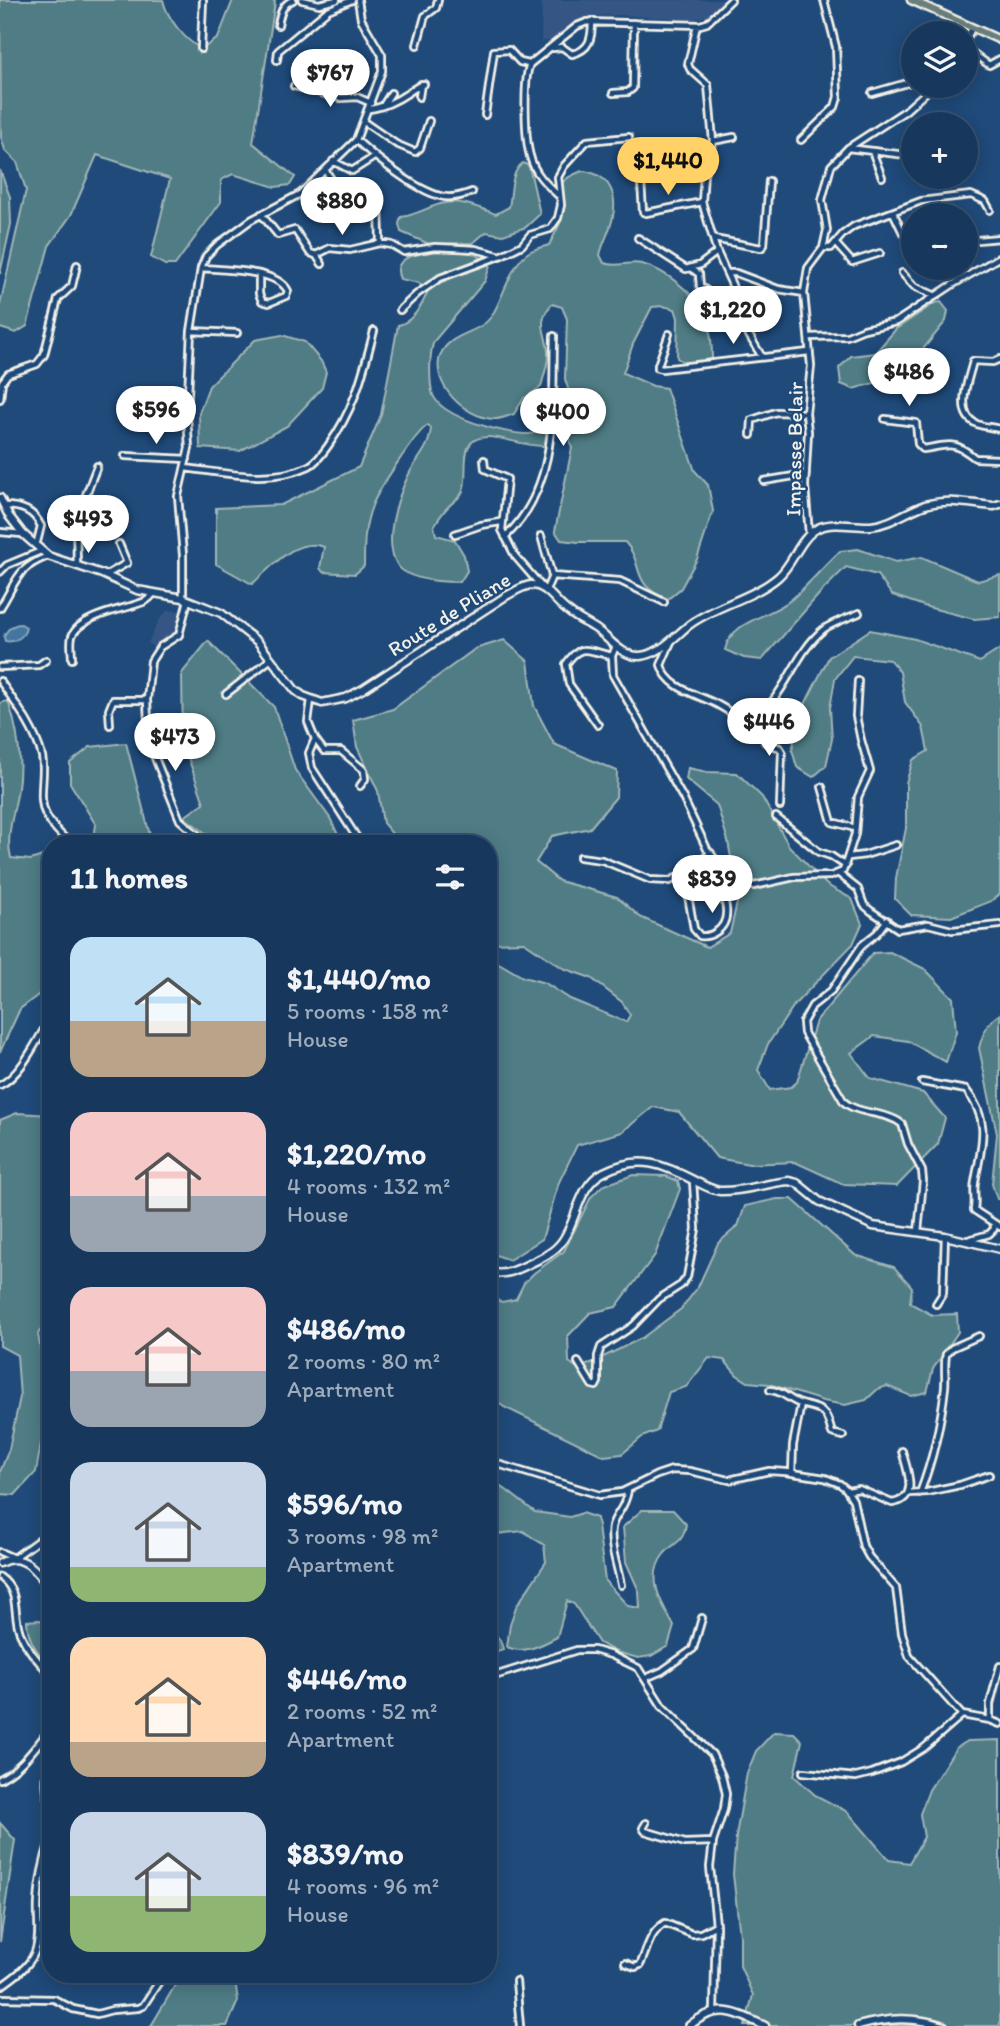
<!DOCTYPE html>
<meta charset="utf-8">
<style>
body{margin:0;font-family:Itim,sans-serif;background:#244365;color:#f1f3f6;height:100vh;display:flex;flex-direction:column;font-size:26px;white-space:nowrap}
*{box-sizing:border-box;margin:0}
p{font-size:23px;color:#9eacbb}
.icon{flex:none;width:38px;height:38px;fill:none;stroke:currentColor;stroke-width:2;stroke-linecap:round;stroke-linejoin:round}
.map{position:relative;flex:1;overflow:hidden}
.panel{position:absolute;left:42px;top:835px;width:455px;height:1148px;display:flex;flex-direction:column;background:#17385c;border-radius:28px;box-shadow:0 4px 18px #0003,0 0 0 2px #365272}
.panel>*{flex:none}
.tools{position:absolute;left:901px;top:21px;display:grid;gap:14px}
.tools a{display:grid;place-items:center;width:77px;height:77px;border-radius:50%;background:#17385c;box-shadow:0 4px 18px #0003,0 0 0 2px #365272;font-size:35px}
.price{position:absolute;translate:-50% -60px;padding:0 16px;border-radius:24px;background:#fff;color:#222;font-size:23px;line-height:46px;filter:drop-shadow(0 2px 4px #0008)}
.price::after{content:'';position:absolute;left:50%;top:42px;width:21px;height:16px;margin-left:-10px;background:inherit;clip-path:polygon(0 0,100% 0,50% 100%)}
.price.selected{background:#ffd166;color:#111}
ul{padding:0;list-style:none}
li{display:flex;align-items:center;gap:21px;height:175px;padding:0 28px}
li span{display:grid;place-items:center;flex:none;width:196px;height:140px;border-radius:21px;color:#555}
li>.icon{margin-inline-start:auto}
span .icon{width:84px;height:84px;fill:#fffc;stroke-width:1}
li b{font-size:30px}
h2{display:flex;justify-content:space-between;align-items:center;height:84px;padding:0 28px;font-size:30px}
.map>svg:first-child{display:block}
</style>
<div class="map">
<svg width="1000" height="2026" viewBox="0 0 1000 2026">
<rect width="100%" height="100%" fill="#1f4a7a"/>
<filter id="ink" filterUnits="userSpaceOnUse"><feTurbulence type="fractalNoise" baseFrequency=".0143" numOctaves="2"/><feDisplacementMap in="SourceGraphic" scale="14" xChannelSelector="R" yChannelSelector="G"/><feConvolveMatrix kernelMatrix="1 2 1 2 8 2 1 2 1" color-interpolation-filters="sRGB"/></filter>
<g filter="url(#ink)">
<path fill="#355785" d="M542 0H725L712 14 694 20 621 15 591 16 578 22 554 41H541Z
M168 610 181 611 179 632 155 649 148 643 159 620Z"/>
<path fill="#507c85" stroke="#a2b6b6" stroke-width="2" d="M0 0H163C167 18 185 41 202 49L218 38 233 0H273L275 2 253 143 295 177 290 185 275 187 233 174 221 180V202L175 265H165L151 257 170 179 97 155 71 215 49 246 27 326 16 333 0 328V305L26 190 17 162 5 150 1 137Z
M523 163 529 166 540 214 526 227 503 235 486 232 473 243 429 244 401 232 399 224 401 217C417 215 431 205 445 203 462 200 480 208 496 214L509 207C512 193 510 172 523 163Z
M0 170 10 197 11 224 0 274Z
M582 171C607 173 618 192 613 216 611 230 603 241 600 255L604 263C617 268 628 261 642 264 665 270 695 293 705 315 711 328 712 344 712 359 698 364 690 367 677 358L678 318 675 309 663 306 652 307 633 344 623 373 653 386 666 388 695 471 708 485 713 511 697 559 681 588 668 599C629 585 645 564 625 542H578L561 540 555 531 572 448 566 426 571 398 565 379 567 319 562 307 552 304C535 323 547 332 548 353 549 363 543 377 541 387L524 398 514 414C508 416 499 420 493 419 465 417 431 385 440 356 448 333 479 334 491 317 503 300 510 264 529 252 534 249 543 247 549 245 554 235 561 224 563 214 568 187 547 185 582 171Z
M436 251C455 252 478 248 490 266L485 281 434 341C429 353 429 383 433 395 442 418 505 434 528 434 533 434 539 431 544 430L547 433 548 442 543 446C524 446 507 438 489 437 453 436 472 476 462 493 459 499 451 503 447 508 442 513 438 520 434 526L436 535 455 540 464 555 467 571 460 582C443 582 409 581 398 566 382 543 397 499 408 476 417 457 429 451 431 428L428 425C416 432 377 492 372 506 364 526 364 545 364 566L355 574 323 572 320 568 324 547C296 536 272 567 252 584L216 564V508L281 505 359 467 381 415 398 325C411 323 422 306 427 293L419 283 400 279C390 256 419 254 436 251Z
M941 302 948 311 946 321 911 364 874 383 853 389 841 384 839 368 851 356 875 353 896 329 935 303Z
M282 335 305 342 321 361 326 372 322 388 287 426 240 451 200 448 199 413 209 386 255 340Z
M858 549 896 562 922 557 978 581 1000 575V617L974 619 927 607 892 595 877 575 846 567 821 592 762 660 744 658 725 650C731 619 773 617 793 598 810 583 824 566 840 551Z
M870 630 915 639 980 662 1000 649V894L991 901 951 917 911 915 895 899 896 878 906 828V783L913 760 928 751 923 727 905 702 900 672 890 660 853 656 835 679 830 708 832 739 826 766 813 777 797 767 792 750 801 712 829 657Z
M504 640 528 661 534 706 554 744 617 771 616 797 590 828 552 836 536 862 559 881 617 897 640 917 707 947 730 933 738 898 728 841 717 805 686 779 688 768 707 772 737 773 762 797 789 846 827 885 852 899 862 924 853 944 795 1004 768 1044 758 1070 770 1090 791 1087 797 1082 816 1021 873 953 890 952 925 969 953 998 956 1032 946 1062 908 1041 874 1036 851 1053 870 1078 923 1093 945 1118 938 1144 897 1186 843 1184 795 1162 749 1164 717 1158 679 1112 653 1107 622 1132 577 1145 559 1182 542 1239 509 1260 488 1252V1223C506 1213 497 1190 488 1176V957L523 977 545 983 570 999 626 1022 630 1015 622 1002 591 978 563 968 524 942 488 943V844L400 843 383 823 378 791 357 747 353 720 393 709 475 649Z
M208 641 274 707 295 770 330 818 342 843H219L184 817 204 803 183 743 182 673Z
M8 701C18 729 22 758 18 788 15 812 5 835 11 858L31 860 51 853V985L20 1009 0 1052V703Z
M126 743 152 843H93L96 825 70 783V763L90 747Z
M1000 1014V1199H997L992 1184 997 1134 979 1048C983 1033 987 1022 1000 1014Z
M17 1113 51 1115V1315L38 1334 47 1388 42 1438 36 1472 15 1495 0 1494V1472L9 1449 20 1397 17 1355 0 1346V1120Z
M633 1175 666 1176 678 1181 680 1189 655 1255 616 1307 590 1313 568 1336 569 1362 579 1369 642 1338 681 1309 698 1287 718 1243 738 1226 745 1206 777 1199H792L855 1255 894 1267 912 1287 910 1303 932 1315 957 1314 958 1332 933 1369 927 1392 911 1396 887 1386 878 1389 866 1400 845 1405 823 1401 769 1384 748 1382 737 1375 724 1360 709 1358 686 1387 669 1392 657 1431 642 1437 622 1454 604 1456 504 1407 488 1395V1297L502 1302 516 1299 524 1283 534 1273 564 1251 591 1197 602 1186Z
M488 1480 505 1489 535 1512 570 1517 582 1513 597 1518 605 1581 628 1606 640 1608 639 1591 626 1562 623 1527 642 1510H673L686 1524C683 1544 675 1541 664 1554 645 1578 662 1604 674 1626L668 1646 651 1656 638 1658 616 1652 599 1643 574 1604 567 1601 557 1637C542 1645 523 1655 507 1647L510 1624 516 1607 546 1562 544 1545 523 1531 497 1534 488 1548Z
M39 1620 51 1623V1665C37 1654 27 1638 27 1621Z
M488 1626 500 1640 503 1649 488 1655Z
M774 1732 794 1733 802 1741 794 1776 815 1795 848 1812 889 1860 909 1863 924 1837 920 1814 929 1790 956 1748 968 1741 1000 1740V2026H745L753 1995 740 1966V1936L733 1874 736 1836 747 1773 756 1751Z
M0 1823 15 1840 0 1942Z
M184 1974H234L238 2001 227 2026H151L180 1977Z"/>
<path fill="#4476a1" stroke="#8aa7bd" stroke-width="2" d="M21 624 26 627C25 637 14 643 5 641L4 637C6 630 13 624 21 624Z"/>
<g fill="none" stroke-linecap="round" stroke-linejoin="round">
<defs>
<path id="street" d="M302 0 319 4 337 0
M278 25C280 14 282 4 293 0
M697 25 688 64 690 69 708 85 713 141 704 174 702 202 717 252 732 285 738 317 762 357
M966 40 972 28
M417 45 425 16 436 8 438 0
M553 48 562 47 572 54C590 50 592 38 592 21
M966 48 989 65 1000 59
M201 49 203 0
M277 60 278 51 328 10 352 0
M294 86 340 98 357 97 371 103
M613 93 628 92 633 88 634 23
M872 93 914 81
M419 97 421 84
M384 104 391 93
M369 109C382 108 398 100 408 93 414 89 416 86 424 84
M485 115 494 51 509 50 520 62 529 64
M364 122 396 144 415 152 420 148 429 121
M356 140C376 158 414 189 440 196 451 199 462 196 472 192
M801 140 835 107 838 97 836 47 824 0
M713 141 734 137
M848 148 914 156
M872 151 882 177
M333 161 352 171 374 157
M966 169 971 170
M325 170C330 177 336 188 344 193 356 200 368 194 379 202L380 243
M920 177 922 181
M641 182 643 212 646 213 702 202
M558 195C546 184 534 173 530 156 525 139 523 79 530 64L577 26 587 22 700 25 707 23 731 0
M893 212 903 233 914 238
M261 214 278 235 295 230 310 253 316 255 322 264
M638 238 686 269 700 265 717 252
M714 239 761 248 764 245 769 181
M966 241 1000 238
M835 243 852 262 880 253
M823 248H831L843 234 854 226 921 201 971 195 985 201 990 210
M316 255 330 248 350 250 380 243 392 245 404 252 435 247 457 248 475 249 498 255
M201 268C223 270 277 269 288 291L286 296 269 303 262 301 259 294V274
M692 269 699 274 700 286 707 291
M727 273H736L778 289 804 293
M902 273 914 286 936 296
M400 310 417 294 440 278 502 255 522 245 530 235 550 229 558 218 561 205 558 177 564 166 587 141 629 137
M191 331 237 333
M744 331 765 323
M669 334 658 365V368L662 369 809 352
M809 337 847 336 864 329 896 322 952 285 1000 257
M1000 359 993 362 973 361C969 379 953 414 977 424 984 427 993 427 1000 429
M0 399 2 382 8 374 37 364 44 355 58 299 72 286 77 265
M885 419 916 423 918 444 923 449C950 445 953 440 975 458L1000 459
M751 435 752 420 776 412 806 413
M125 456 187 459
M484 460 485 469 507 479 502 530 515 556 541 586
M185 468C225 473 272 484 309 466 317 462 323 453 328 446 355 408 362 376 374 331
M764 481 806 474
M4 506C21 506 33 510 41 526L36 546
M0 532 22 534
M455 534 481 525 501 522
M809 534 805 486 808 432 806 413 811 366 804 293 808 268 823 248 827 230 822 200 831 166 848 148 905 111 933 86
M541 536 552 576 546 590
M505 537C560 486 552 405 554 336
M77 565 76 521 97 466
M0 572 7 565 41 551
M106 575 127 563 119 544
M552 576 620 581 664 602
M183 598V555L178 496 189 448 187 415 191 331 201 268 206 256 217 245 251 220 300 194 356 140 382 71V55L361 19 358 0
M188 600 179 635 160 647 151 661 147 700 149 743 180 820 208 844
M0 608C18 580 15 569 48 556
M671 642 661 665C668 690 701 695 720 706 731 712 737 719 750 721 786 700 792 655 824 629 834 622 848 618 859 613
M616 646 612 656 613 675 683 798 707 849 730 878 739 883 754 886 794 877 831 876 843 871 855 834 858 797 870 771 861 740 856 716 858 681
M72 659C72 652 70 643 72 636 79 618 114 611 131 606 142 602 147 603 154 593
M0 667 39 665 46 660
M0 681C16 704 35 729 42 756 46 775 37 797 46 815 51 826 62 835 70 844
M226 694 271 659
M311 700 308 722 315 739 309 753 312 768 361 844
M759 716 765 742 780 748 782 752 780 806
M110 725 109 710 113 700H147
M598 725 569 684 566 664C581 642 588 651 612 656
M315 739 324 751H341L364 770 365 779 360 786
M822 787 832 822 855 828
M776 817 819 852 831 856 846 866
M580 857 602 860 650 880 670 881 684 874 711 853
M849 857 865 855 896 845
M684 874 694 929 700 936C706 937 710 936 716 932 741 915 712 880 715 859
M839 874 858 889 864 905 871 911 898 929 928 924 952 930 1000 925
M887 920 877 933 862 945 831 991 812 1006 803 1022 804 1033 844 1102C859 1115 886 1111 902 1124L908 1144 922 1171 923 1181 918 1232
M922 1082 966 1090C992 1122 981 1146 975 1182 973 1192 976 1200 974 1210L1000 1227
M0 1085C22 1075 38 1037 51 1018
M968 1240 989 1234 994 1229V1225
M936 1304 943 1293 945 1236
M578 1362 592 1385 596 1386 598 1382V1356L601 1347 633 1326 659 1299 681 1285 687 1277 696 1229 693 1181
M770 1390C782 1390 790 1401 801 1404 810 1407 820 1407 826 1416 829 1421 830 1427 832 1433L843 1436
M488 1461 600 1495 622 1492 657 1475 672 1470 690 1471 729 1480 769 1471 786 1472 825 1478 840 1484 846 1489 853 1500 863 1546 869 1557 896 1588 902 1633 909 1656 962 1715 990 1720 1000 1724
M792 1473 793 1445 801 1404
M848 1491 859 1489 892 1503C920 1499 907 1470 902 1451
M909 1493 927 1492 960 1485 989 1475
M920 1493C933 1459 941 1423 945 1387 946 1376 944 1365 946 1354L952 1348 979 1336
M0 1552 14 1558 51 1531
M0 1577C21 1592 12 1612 20 1633 27 1650 38 1662 51 1674
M621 1585C618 1568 609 1544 612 1527 615 1513 625 1510 628 1490
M488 1678 577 1650H594L611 1655 638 1668 662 1706 712 1754 722 1776 726 1794 724 1809 713 1842 710 1867 716 1925 714 2011
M646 1678 662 1671 693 1649 702 1618
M990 1720V1704L1000 1666
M51 1755C44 1776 46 1793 51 1814
M803 1772 856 1777 872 1773 901 1762 924 1748 962 1715
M0 1779C23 1767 35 1747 51 1728
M646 1823 643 1828 645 1831 685 1843 713 1842
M625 1963 635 1967 640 1965C648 1948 649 1933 665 1923L692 1934 701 1933 716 1925
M140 1977 141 1974
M516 1981 520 2026
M0 1987C13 1978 29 1967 35 1952 41 1937 37 1919 38 1903 39 1880 44 1859 51 1838
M0 1998 54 1999 73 2009 97 2014 112 2010 138 2008 143 2006 164 1974"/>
<path id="secondary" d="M0 498 9 516 23 534 48 556 102 574 137 590 183 598 221 613 258 642 295 690 303 696 322 703 346 698 363 689 506 596C514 592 522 586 531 585 548 585 556 604 569 612 577 619 587 623 596 629 609 638 622 657 640 656 661 654 674 637 689 625 716 605 752 599 778 577 794 563 799 538 818 528 834 521 854 527 871 526 891 524 907 511 925 505 949 498 970 504 994 506L1000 504
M488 1272C504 1276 515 1271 529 1264 542 1258 555 1252 563 1240 578 1218 578 1185 604 1172 640 1154 661 1164 695 1181 703 1185 711 1190 720 1191 743 1192 766 1183 789 1181L797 1183 819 1201 873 1226 945 1236 1000 1249
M0 1563C23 1550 39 1573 51 1590
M689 2026C718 2002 734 2012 765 2026
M858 2026C888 2018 913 2016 944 2026"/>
<path id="primary" d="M911 0 1000 40"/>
</defs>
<use href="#street" stroke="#f4f1e8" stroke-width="10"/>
<use href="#secondary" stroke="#f4f1e8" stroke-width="11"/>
<use href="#primary" stroke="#f4f1e8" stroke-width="11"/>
<use href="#street" stroke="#1f4a7a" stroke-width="4.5"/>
<use href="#secondary" stroke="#1f4a7a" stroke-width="6"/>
<use href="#primary" stroke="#6b7f7c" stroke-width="6"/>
</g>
</g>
<g text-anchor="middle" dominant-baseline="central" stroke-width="5" stroke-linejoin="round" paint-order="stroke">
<g font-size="21" fill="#f4f1e8" stroke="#1f4a7a">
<text transform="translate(794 449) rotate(-89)">Impasse Belair</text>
<text transform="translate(449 614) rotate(-32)">Route de Pliane</text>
</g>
</g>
</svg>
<div class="tools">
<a><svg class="icon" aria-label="layers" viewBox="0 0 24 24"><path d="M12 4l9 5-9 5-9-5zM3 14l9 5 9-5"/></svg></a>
<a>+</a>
<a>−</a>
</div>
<b class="price" style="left:330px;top:109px">$767</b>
<b class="price selected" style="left:668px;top:197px">$1,440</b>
<b class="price" style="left:342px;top:237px">$880</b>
<b class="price" style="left:733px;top:346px">$1,220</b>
<b class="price" style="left:909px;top:408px">$486</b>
<b class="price" style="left:156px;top:446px">$596</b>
<b class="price" style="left:563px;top:448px">$400</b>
<b class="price" style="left:88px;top:555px">$493</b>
<b class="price" style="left:769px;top:758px">$446</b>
<b class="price" style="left:175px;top:773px">$473</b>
<b class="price" style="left:712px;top:915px">$839</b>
<section class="panel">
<h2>11 homes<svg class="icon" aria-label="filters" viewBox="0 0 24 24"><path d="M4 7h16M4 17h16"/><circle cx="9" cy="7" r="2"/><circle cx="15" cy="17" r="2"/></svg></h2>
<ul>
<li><span style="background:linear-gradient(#bfe0f5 60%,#b9a48a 0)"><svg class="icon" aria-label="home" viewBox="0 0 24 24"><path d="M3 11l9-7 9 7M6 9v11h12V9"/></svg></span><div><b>$1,440/mo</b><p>5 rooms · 158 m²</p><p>House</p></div></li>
<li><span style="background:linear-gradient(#f6c9c9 60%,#9aa5b1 0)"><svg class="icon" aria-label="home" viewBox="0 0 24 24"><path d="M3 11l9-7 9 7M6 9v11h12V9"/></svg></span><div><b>$1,220/mo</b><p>4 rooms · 132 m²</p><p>House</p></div></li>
<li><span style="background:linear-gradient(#f6c9c9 60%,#9aa5b1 0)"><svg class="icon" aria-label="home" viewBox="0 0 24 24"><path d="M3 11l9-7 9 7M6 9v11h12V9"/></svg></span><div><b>$486/mo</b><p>2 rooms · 80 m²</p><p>Apartment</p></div></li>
<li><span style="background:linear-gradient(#c9d6e8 75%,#8fb573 0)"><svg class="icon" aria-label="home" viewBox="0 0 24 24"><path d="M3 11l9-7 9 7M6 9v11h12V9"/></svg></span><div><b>$596/mo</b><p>3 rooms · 98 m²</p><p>Apartment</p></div></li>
<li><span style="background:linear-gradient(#ffd9b3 75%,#b9a48a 0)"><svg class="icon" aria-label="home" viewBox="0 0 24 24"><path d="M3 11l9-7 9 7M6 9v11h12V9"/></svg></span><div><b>$446/mo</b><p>2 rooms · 52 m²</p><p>Apartment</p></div></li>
<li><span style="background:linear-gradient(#c9d6e8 60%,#8fb573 0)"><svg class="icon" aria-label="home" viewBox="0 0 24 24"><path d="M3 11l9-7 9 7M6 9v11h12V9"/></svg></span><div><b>$839/mo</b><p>4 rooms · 96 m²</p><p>House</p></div></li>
</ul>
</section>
</div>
